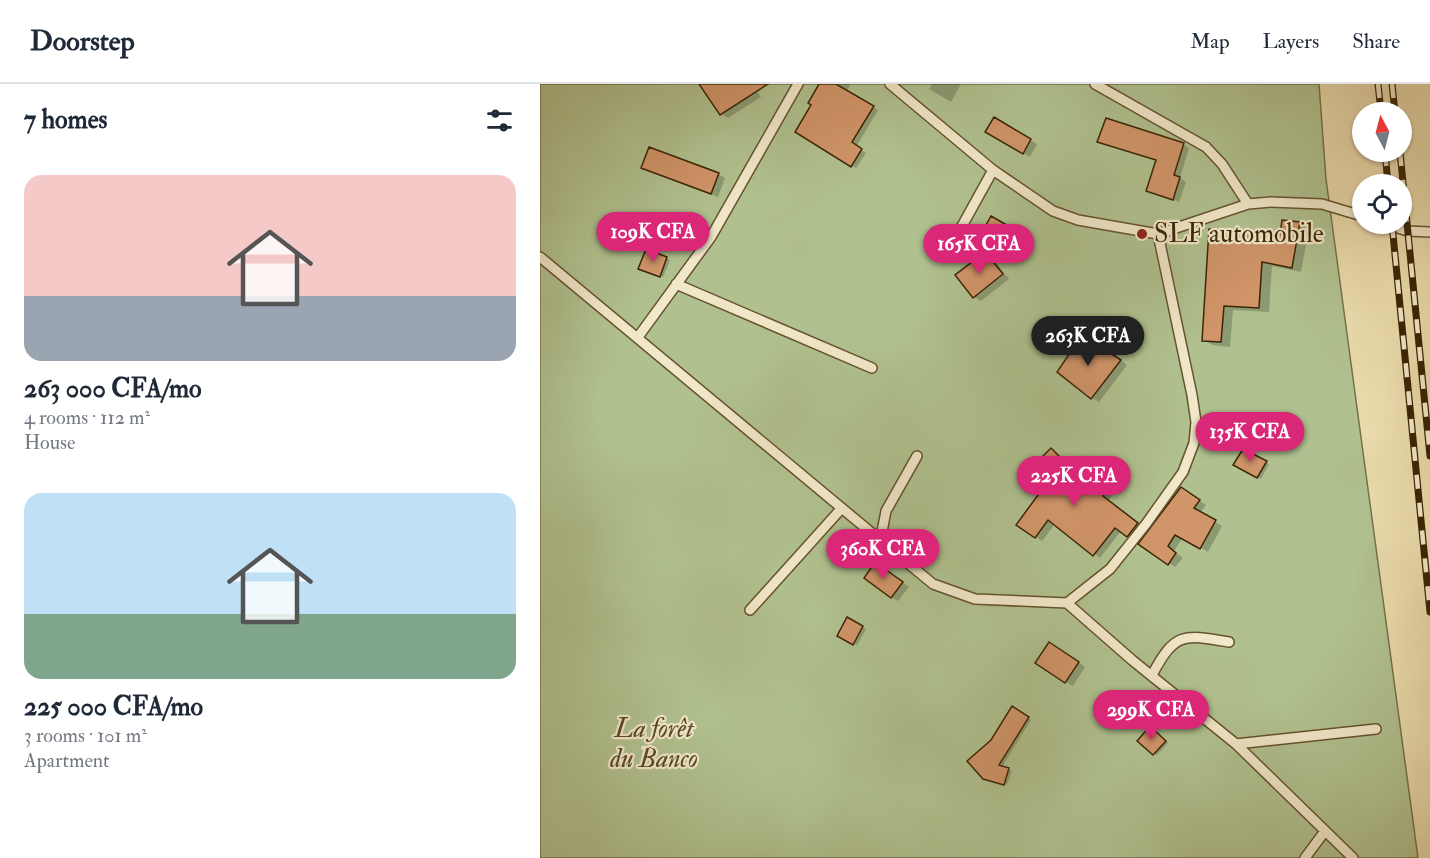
<!DOCTYPE html>
<meta charset="utf-8">
<style>
body{margin:0;font-family:"IM FELL Double Pica",serif;background:#f2f2f3;color:#1f2937;height:100vh;display:flex;flex-direction:column;font-size:22px;white-space:nowrap}
*{box-sizing:border-box;margin:0}
p{font-size:20px;color:#747a83}
.icon{flex:none;width:33px;height:33px;fill:none;stroke:currentColor;stroke-width:2;stroke-linecap:round;stroke-linejoin:round}
.map{position:relative;flex:1;overflow:hidden}
.panel{display:flex;flex-direction:column;background:#fff;width:540px}
.panel>*{flex:none}
.needle{width:39px;rotate:353deg}
.buttons{position:absolute;left:812px;top:18px;display:grid;gap:12px}
.buttons a{display:grid;place-items:center;width:60px;height:60px;border-radius:50%;background:#fff;box-shadow:0 2px 4px #0004;font-size:30px}
.price{position:absolute;translate:-50% -51px;padding:0 14px;border-radius:21px;background:#db2777;color:#fff;font-size:20px;line-height:39px;filter:drop-shadow(0 2px 3px #0008)}
.price::after{content:'';position:absolute;left:50%;top:36px;width:18px;height:14px;margin-left:-9px;background:inherit;clip-path:polygon(0 0,100% 0,50% 100%)}
.price.active{background:#222;color:#fff}
ul{padding:0;list-style:none}
li{display:grid;align-content:center;gap:12px;height:318px;padding:0 24px}
li span{display:grid;place-items:center;height:186px;border-radius:18px;color:#555}
li>.icon{margin-inline-start:auto}
span .icon{width:108px;height:108px;fill:#fffc;stroke-width:1}
li b{font-size:26px}
h2{display:flex;justify-content:space-between;align-items:center;height:72px;padding:0 24px;font-size:26px}
header{display:flex;align-items:center;gap:36px;box-sizing:border-box;height:84px;padding:0 30px;background:#fff;border-bottom:2px solid #e0e1e3}
header strong{font-size:28px}
nav{display:flex;gap:33px;margin-inline-start:auto;font-size:21px}
main{display:flex;flex:1;min-height:0}
.map>svg:first-child{display:block}
</style>
<header>
<strong>Doorstep</strong>
<nav><a>Map</a><a>Layers</a><a>Share</a></nav>
</header>
<main>
<section class="panel">
<h2>7 homes<svg class="icon" aria-label="filters" viewBox="0 0 24 24"><path d="M4 7h16M4 17h16"/><circle cx="9" cy="7" r="2"/><circle cx="15" cy="17" r="2"/></svg></h2>
<ul>
<li><span style="background:linear-gradient(#f6c9c9 65%,#9aa5b1 0)"><svg class="icon" aria-label="home" viewBox="0 0 24 24"><path d="M3 11l9-7 9 7M6 9v11h12V9"/></svg></span><div><b>263 000 CFA/mo</b><p>4 rooms · 112 m²</p><p>House</p></div></li>
<li><span style="background:linear-gradient(#bfe0f5 65%,#7fa58c 0)"><svg class="icon" aria-label="home" viewBox="0 0 24 24"><path d="M3 11l9-7 9 7M6 9v11h12V9"/></svg></span><div><b>225 000 CFA/mo</b><p>3 rooms · 101 m²</p><p>Apartment</p></div></li>
</ul>
</section>
<div class="map">
<svg width="890" height="774" viewBox="0 0 890 774">
<rect width="100%" height="100%" fill="#eadbac"/>
<filter id="stains"><feTurbulence type="fractalNoise" baseFrequency=".00333" numOctaves="4"/><feColorMatrix values="0 0 0 0 .2 0 0 0 0 .09 0 0 0 0 .02 0 0 0 .5 -.17"/></filter>
<radialGradient id="worn" r=".72"><stop offset=".6" stop-color="#630" stop-opacity="0"/><stop offset="1" stop-color="#630" stop-opacity=".3"/></radialGradient>
<path fill="#b0c18f" stroke="#75724a" stroke-width="1.5" d="M0 0H779L786 95 878 774H0Z"/>
<path fill="#0003" d="M174 0H212L221 13 188 34 181 30Z
M281 0H310L307 8 338 26 316 63 326 69 316 84 257 48 273 21Z
M392 0H421L411 18 389 5Z
M455 35 497 60 490 73 447 47Z
M565 60H643L649 64 640 94 646 98 639 118 608 106 617 77Z
M103 83 178 90 185 94 178 113Z
M452 134 474 147 466 162 443 149Z
M759 140 769 145 761 188 732 182 729 228 693 226 690 263 673 261 664 256 671 147 741 151Z
M107 167 130 176 123 193 103 186Z
M445 170 452 174 469 195 441 217 434 213Z
M564 264 587 281 559 318 552 314Z
M511 366 547 398 555 400 572 412 568 417 603 444 594 455 581 447 560 474 515 440 502 457 478 441 511 395Z
M703 367 729 380 721 395 695 381Z
M648 409 666 421 660 429 682 442 668 468 643 453 634 467 643 474 635 483 602 461Z
M343 484 369 503 358 517 351 513Z
M308 535 326 545 317 561 299 552Z
M517 564 545 583 533 602 526 598Z
M472 624 491 636 462 683 472 687 467 701 445 695 452 657Z
M614 646 628 659 617 671 614 670Z"/>
<path fill="#d09569" stroke="#3a2404" stroke-width="1.5" d="M159 0H228L180 31Z
M279 0H296L334 22 312 58 322 65 311 83 255 48 271 21 268 19Z
M454 33 491 55 483 70 445 48Z
M566 34 644 59 634 91 640 93 633 116 606 107 616 76 557 58Z
M109 63 179 89 171 110 101 84Z
M451 132 472 144 463 161 441 150Z
M742 136 760 138 752 184 722 178 719 224 684 222 681 258 662 257 669 145 740 150Z
M106 165 127 173 120 193 98 185Z
M445 168 463 190 433 214 415 191Z
M542 251 581 276 551 315 517 288Z
M511 364 545 398 548 394 566 407 563 412 598 439 587 453 575 444 553 472 508 436 495 454 476 441 509 396 494 381Z
M703 365 727 377 717 394 693 381Z
M641 403 660 416 654 424 676 436 660 465 635 451 628 462 636 469 628 481 598 460Z
M335 478 363 498 351 514 324 494Z
M307 533 323 542 313 561 297 552Z
M509 558 539 578 525 599 495 579Z
M472 622 489 633 459 681 469 684 464 701 443 695 427 677 451 656Z
M610 642 626 657 613 671 597 657Z"/>
<g fill="none" stroke-linecap="round" stroke-linejoin="round">
<defs>
<path id="service" d="M350 0 453 86 513 127 538 136 618 150 708 120 731 118 782 120 822 132
M555 0 666 63 682 80 708 120
M844 140 868 147 890 148
M0 173 393 500 435 515 527 519 592 576 696 660 813 774
M405 173 453 86
M136 200 332 284
M98 253 171 153 258 0
M340 458 346 427 377 372
M527 519 570 485 606 440 643 388 654 359 656 338 652 311 618 150
M210 526 301 425
M612 591C635 548 643 550 689 558
M696 660 836 645
M765 774 785 747"/>
</defs>
<use href="#service" stroke="#66522e" stroke-width="12"/>
<use href="#service" stroke="#f1e8c9" stroke-width="9"/>
<defs>
<path id="rail" d="M838 0 841 28
M852 0 855 28
M845 68 848 100
M860 68 890 372
M852 140 890 528"/>
</defs>
<use href="#rail" stroke="#3a2404" stroke-width="7"/>
<use href="#rail" stroke="#f1e8c9" stroke-width="4.5" stroke-dasharray="14" stroke-linecap="butt"/>
</g>
<circle fill="#8f2418" stroke="#f1e8c9" stroke-width="2" cx="602" cy="150" r="6"/>
<g text-anchor="middle" dominant-baseline="central" stroke-width="4.5" stroke-linejoin="round" paint-order="stroke">
<g font-size="26" fill="#3a2404" stroke="#f1e8c9" text-anchor="start">
<text x="614" y="150">SLF automobile</text>
</g>
<g font-size="26" font-style="italic" fill="#584b27" stroke="#f1e8c9">
<text x="114" y="645">La forêt<tspan x="114" dy="30">du Banco</tspan></text>
</g>
</g>
<rect width="100%" height="100%" filter="url(#stains)"/>
<rect width="100%" height="100%" fill="url(#worn)"/>
</svg>
<div class="buttons">
<a><svg class="needle" viewBox="-14 -14 28 28"><path d="M0-13l5 13h-10z" fill="#e53935"/><path d="M0 13l5-13h-10z" fill="#747a83"/></svg></a>
<a><svg class="icon" aria-label="locate" viewBox="0 0 24 24"><circle cx="12" cy="12" r="6"/><path d="M12 2v4M12 18v4M2 12h4M18 12h4"/></svg></a>
</div>
<b class="price" style="left:113px;top:179px">109K CFA</b>
<b class="price" style="left:439px;top:191px">165K CFA</b>
<b class="price active" style="left:548px;top:283px">263K CFA</b>
<b class="price" style="left:710px;top:379px">135K CFA</b>
<b class="price" style="left:534px;top:423px">225K CFA</b>
<b class="price" style="left:343px;top:496px">360K CFA</b>
<b class="price" style="left:611px;top:657px">299K CFA</b>
</div>
</main>
